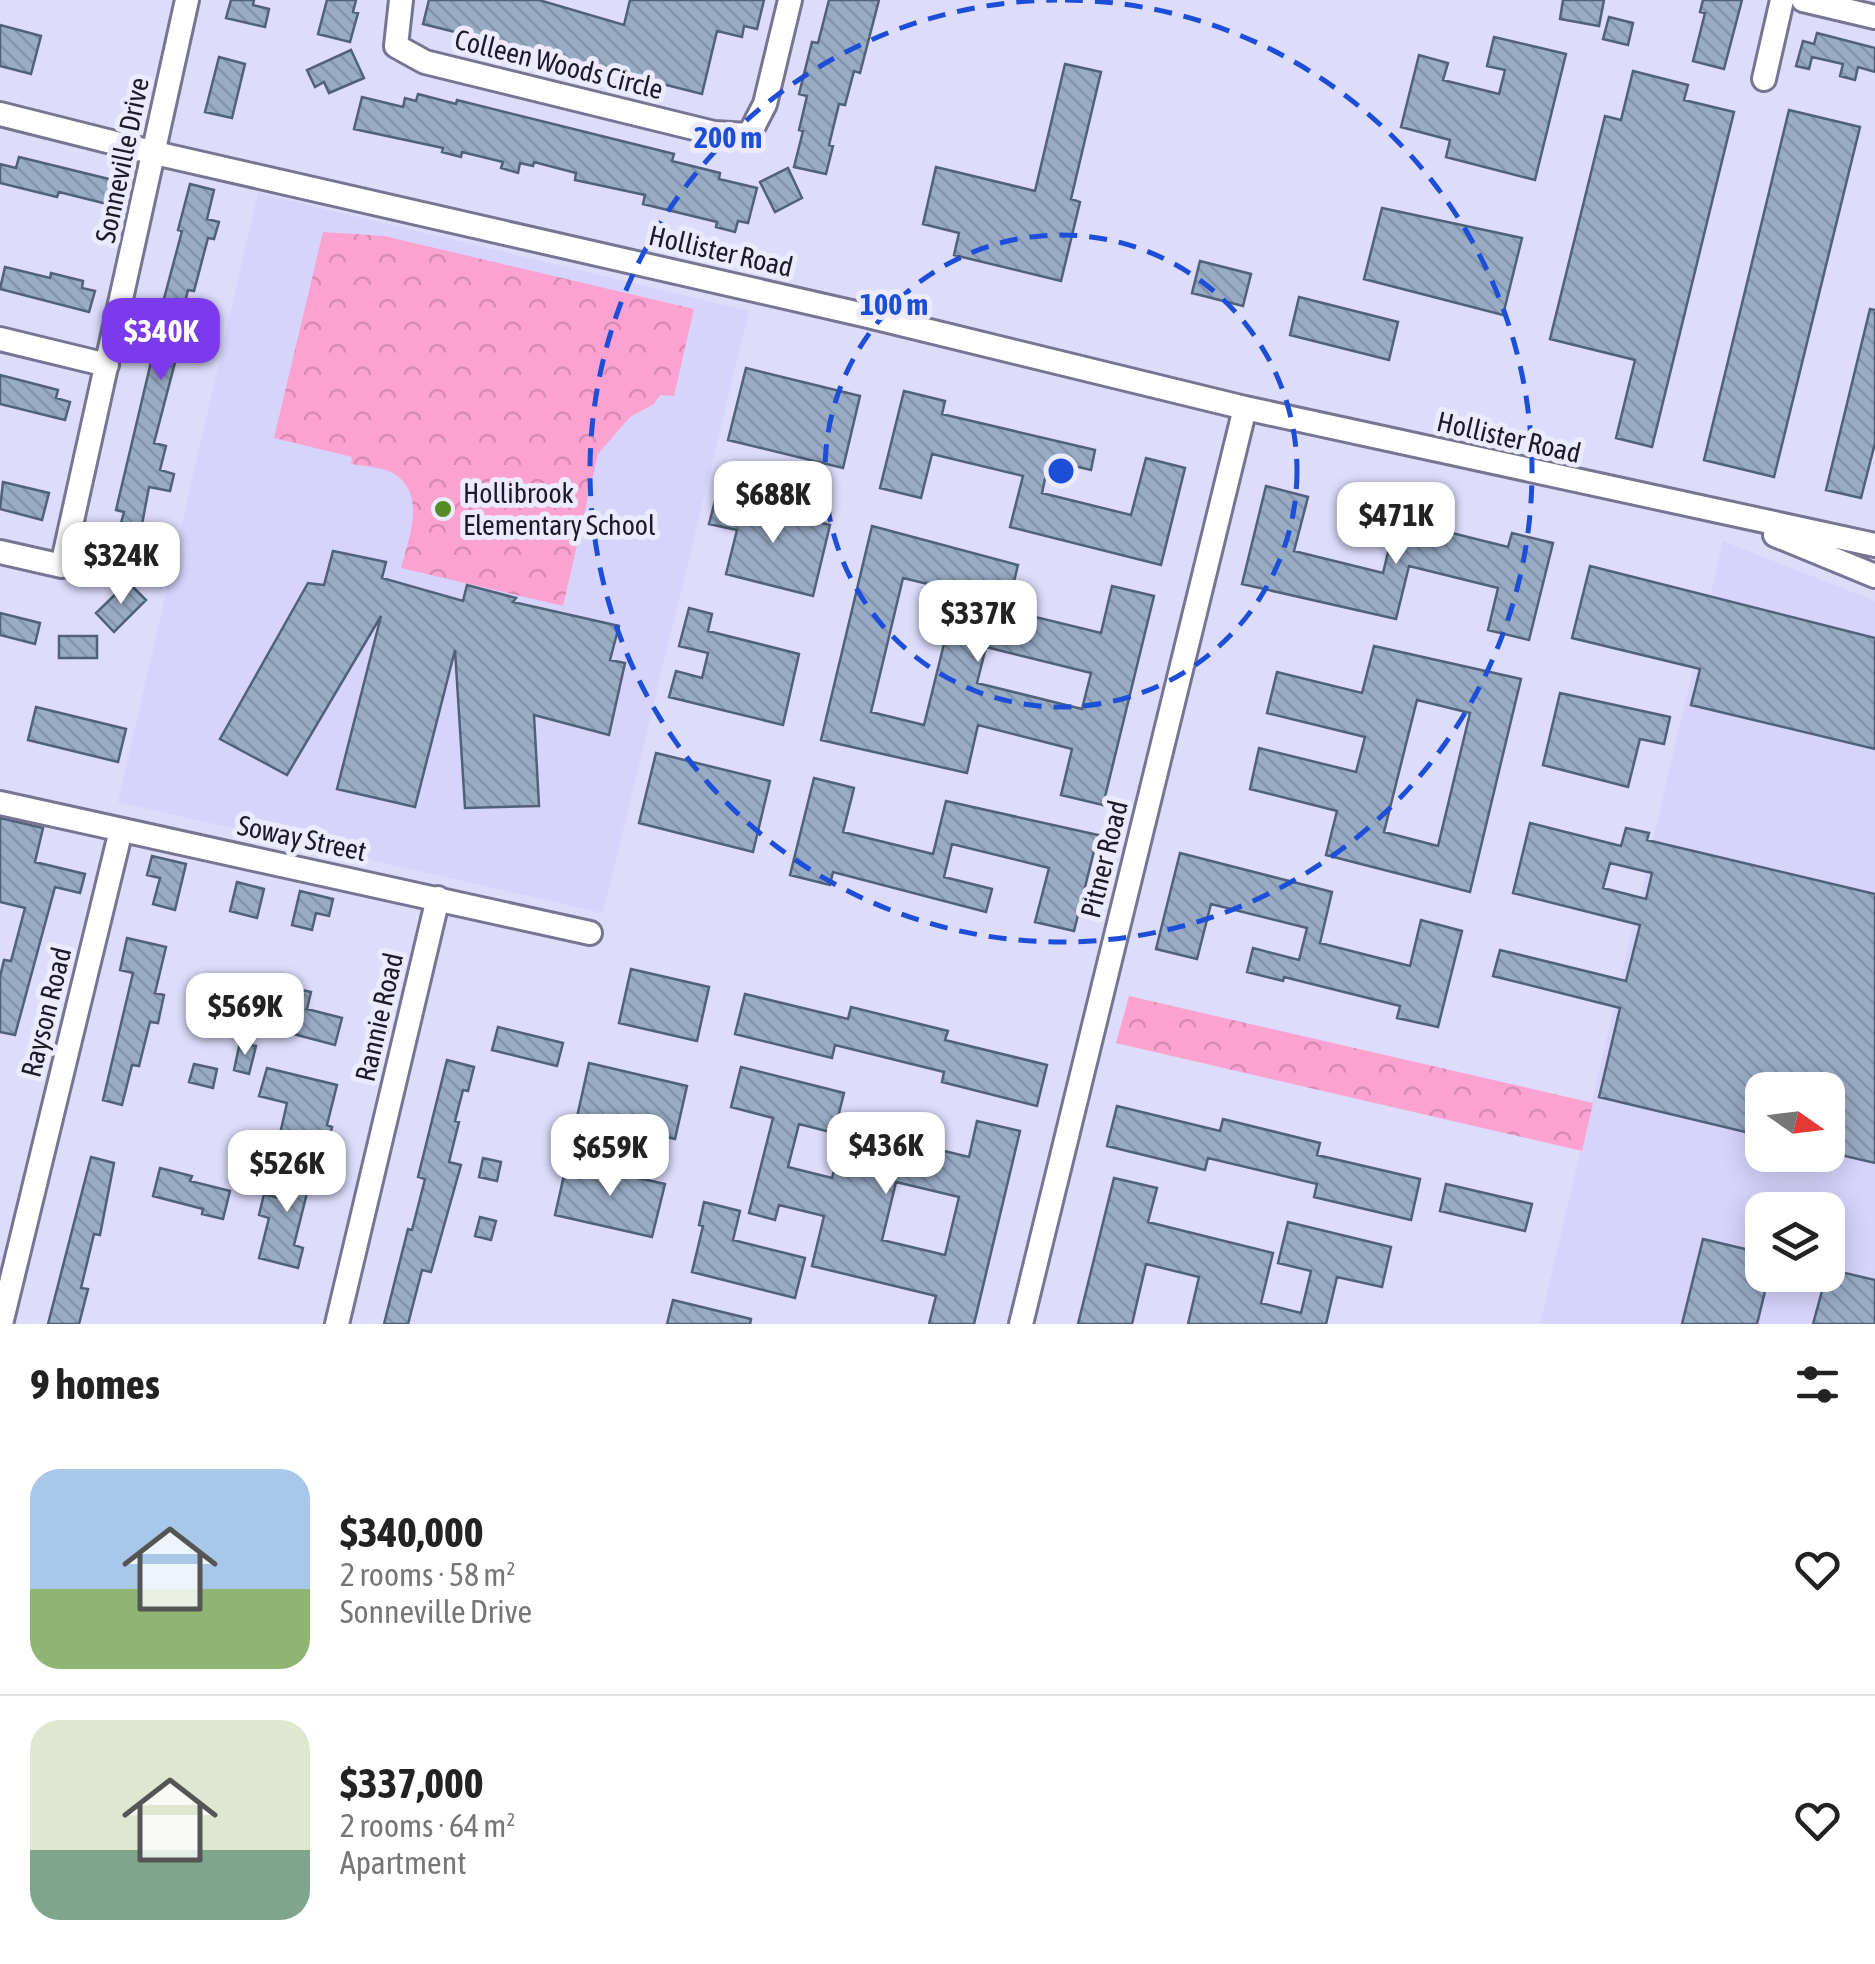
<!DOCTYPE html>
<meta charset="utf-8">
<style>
body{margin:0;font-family:"Asap Condensed",sans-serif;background:#f6f6f6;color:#222;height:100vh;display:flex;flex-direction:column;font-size:38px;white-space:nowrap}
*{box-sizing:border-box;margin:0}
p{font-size:32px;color:#767676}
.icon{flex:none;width:55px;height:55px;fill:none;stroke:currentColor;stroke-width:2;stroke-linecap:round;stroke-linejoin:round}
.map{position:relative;height:1324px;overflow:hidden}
.sheet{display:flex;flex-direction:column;background:#fff;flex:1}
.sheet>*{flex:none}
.needle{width:65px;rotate:104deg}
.fabs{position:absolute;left:1745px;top:1072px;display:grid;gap:20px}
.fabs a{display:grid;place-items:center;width:100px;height:100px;border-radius:20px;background:#fff;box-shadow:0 5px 25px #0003;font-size:50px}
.price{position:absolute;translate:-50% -85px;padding:0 22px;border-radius:20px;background:#fff;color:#222;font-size:32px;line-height:65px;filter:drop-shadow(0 2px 5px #0008)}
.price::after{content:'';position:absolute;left:50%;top:60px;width:30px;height:22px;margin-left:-15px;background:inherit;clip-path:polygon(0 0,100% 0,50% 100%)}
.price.current{background:#7c3aed;color:#fff}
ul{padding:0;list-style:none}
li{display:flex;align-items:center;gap:30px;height:250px;padding:0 30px}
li+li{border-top:2px solid #e0e0e0}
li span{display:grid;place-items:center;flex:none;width:280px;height:200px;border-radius:30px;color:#555}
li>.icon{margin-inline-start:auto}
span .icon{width:120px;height:120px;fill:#fffc;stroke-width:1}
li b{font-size:42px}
h2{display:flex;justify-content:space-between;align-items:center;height:120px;padding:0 30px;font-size:42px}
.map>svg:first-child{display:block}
</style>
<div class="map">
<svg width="1875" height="1324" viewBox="0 0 1875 1324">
<defs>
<pattern id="park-crowns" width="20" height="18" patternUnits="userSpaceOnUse" patternTransform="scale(2.5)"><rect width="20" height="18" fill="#fca2d0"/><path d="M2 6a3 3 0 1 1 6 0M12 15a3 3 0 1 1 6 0" fill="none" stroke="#d78bb2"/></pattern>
<pattern id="building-back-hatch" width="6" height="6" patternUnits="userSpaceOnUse" patternTransform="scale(2.5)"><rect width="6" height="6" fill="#99acc6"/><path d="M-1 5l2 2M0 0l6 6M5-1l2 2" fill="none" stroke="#8393aa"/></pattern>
</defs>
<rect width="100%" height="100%" fill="#dddcfb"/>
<path fill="#d6d4fb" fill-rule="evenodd" d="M258 193 749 311 603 913 118 802Z
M1723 541 1875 601V1324H1540ZM1762 1090H1828V1155H1762ZM1762 1210H1828V1275H1762Z"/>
<path fill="url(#park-crowns)" d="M323 232 384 236 694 309 674 396 660 395 654 404 630 417 598 454 563 606 401 568C409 537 428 492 391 472 380 467 363 466 351 464L352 457 274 438Z
M1129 996 1593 1103 1582 1151 1116 1043Z"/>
<path fill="url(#building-back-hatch)" stroke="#506179" stroke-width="2.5" fill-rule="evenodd" d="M231 0H254L253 5 269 9 265 27 226 18Z
M327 0H356L353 12 358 13 350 42 318 34Z
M429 0H539L624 25 630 0H764L757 29 744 26 742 37 717 31 702 94 423 24Z
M829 0H879L860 73 854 71 845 105 839 104 829 145 833 146 826 174 794 167 803 131 799 130 807 96 799 94 812 42 818 43Z
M1563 0H1604L1599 26 1560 19Z
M1703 0H1742L1724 69 1693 61 1705 13 1700 12Z
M1609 17 1633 23 1628 45 1603 39Z
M0 25 41 36 31 74 0 66Z
M1817 33 1875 48V72L1858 67 1855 80 1840 76 1843 64 1812 57 1809 69 1796 66 1803 41 1814 44Z
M1494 37 1566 54 1535 180 1446 157 1450 140 1401 127 1419 55 1448 63 1443 80 1499 94 1505 70 1487 66Z
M351 50 364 78 329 93 324 82 315 87 307 70Z
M219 57 245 64 232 118 205 112Z
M1065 64 1101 72 1071 199 1080 202 1061 281 954 255 959 233 923 224 936 167 1035 191Z
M1633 71 1688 85 1684 100 1734 112 1652 447 1616 438 1635 360 1550 339 1605 116 1621 120Z
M418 94 456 104 457 100 674 154 672 161 720 173 719 179 757 188 748 223 738 221 735 232 716 227 717 222 643 204 645 195 575 180 576 173 534 162 533 166 520 163 518 173 501 168 503 162 462 152 461 157 442 152 443 148 354 129 362 97 403 107 405 98 416 101Z
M1789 110 1860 127 1774 477 1704 460Z
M19 157 121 182 115 206 59 192 57 197 0 183V164L16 168Z
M788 168 802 198 775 212 760 182Z
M190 184 214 190 207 219 219 222 214 239 208 238 194 291 188 290 179 327 193 331 188 349 179 347 154 443 166 446 160 470 174 474 170 491 149 487 140 535 153 538 148 556 140 554 134 575 109 567 124 512 116 510 156 341 153 340 182 231 178 230Z
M1382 208 1522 238 1503 315 1364 279Z
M1200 261 1251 274 1243 306 1192 293Z
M5 267 50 278 51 273 83 281 82 288 95 291 89 312 0 289Z
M1299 297 1398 322 1389 360 1290 335Z
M1870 309 1875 310V443L1861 498 1826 490Z
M746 368 860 396 843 468 728 440Z
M0 375 58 390 56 398 70 402 65 420 0 404Z
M904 391 945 401 942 414 1095 450 1091 470 1049 460 1042 493 1131 515 1146 458 1185 468 1161 565 1010 527 1023 476 932 454 921 498 880 488Z
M3 482 49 493 42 520 0 509Z
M1266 486 1308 497 1294 551 1383 573 1396 519 1508 547 1512 533 1553 543 1529 640 1488 630 1498 588 1409 566 1396 619 1242 584Z
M716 497 830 525 813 596 726 574 737 530 709 524Z
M872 526 1018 565 1007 610 1101 633 1112 586 1154 596 1103 805 1061 795 1072 749 978 725 967 773 821 740ZM903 578 957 591 924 725 871 712ZM986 647 1091 673 1082 709 977 683Z
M333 551 386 562 382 578 463 601 467 585 516 598 513 602 619 626 610 660 625 663 609 735 534 715 539 806 465 808 455 650 415 807 337 789 381 616 287 775 220 739 308 583 324 585Z
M1590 566 1875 638V749L1691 705 1700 669 1572 638Z
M128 582 146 600 114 632 96 613Z
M689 608 712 614 708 631 799 654 783 725 669 697 676 671 702 678 708 653 679 646Z
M0 613 40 623 35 644 0 635Z
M59 636H97V658H59Z
M1374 646 1521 679 1470 892 1326 855 1337 811 1250 789 1259 748 1356 772 1365 737 1267 713 1277 672 1362 693ZM1417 700 1470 713 1438 846 1384 832Z
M1560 693 1670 717 1664 744 1640 739 1628 787 1543 765Z
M36 707 126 729 118 762 28 740Z
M656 753 770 781 753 852 639 823Z
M814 778 854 788 843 832 933 854 946 801 1098 835 1074 931 1035 922 1049 868 952 844 944 877 992 889 986 912 833 872 830 885 790 875Z
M0 818 43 828 35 862 85 874 80 893 55 887 15 1035 0 1032V977L4 960 11 961 25 908 0 902Z
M1530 823 1621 846 1626 828 1649 833 1647 840 1875 894V1163L1828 1152V1090H1762V1136L1599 1097 1620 1008 1493 976 1500 950 1626 981 1640 925 1513 893ZM1610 863 1652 873 1646 899 1603 888Z
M1180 853 1332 892 1320 943 1410 966 1421 920 1462 931 1438 1027 1397 1018 1400 1006 1284 977 1283 981 1247 972 1253 948 1299 960 1307 928 1211 904 1197 959 1156 949Z
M152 856 186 864 175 910 153 904 160 878 147 875Z
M237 882 264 889 257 918 230 911Z
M300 891 333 899 329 916 316 913 312 930 292 925Z
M127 938 166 947 155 993 164 995 158 1023 150 1022 139 1066 132 1065 122 1105 103 1100 133 973 120 970Z
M631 969 709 987 697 1041 619 1023Z
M293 988 311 992 307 1009 342 1018 335 1045 282 1031Z
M745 994 848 1019 851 1007 948 1031 945 1040 1047 1065 1037 1106 942 1082 944 1072 835 1045 832 1058 735 1034Z
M498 1027 563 1043 557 1066 492 1050Z
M240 1042 256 1046 249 1074 234 1070Z
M447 1060 474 1067 468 1091 463 1090 455 1121 459 1122 449 1162 461 1165 431 1272 422 1270 408 1324H384L408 1229 412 1230 425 1179 418 1177Z
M589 1063 687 1086 675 1139 577 1117Z
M194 1064 217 1069 213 1088 189 1082Z
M741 1067 844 1093 834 1133 799 1124 788 1167 832 1178 845 1127 969 1157 977 1121 1020 1131 974 1324H929L936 1296 812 1266 824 1216 779 1205 775 1220 749 1213 773 1118 731 1107ZM896 1182 959 1197 945 1255 882 1240Z
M267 1068 337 1085 327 1125 332 1127 327 1146 280 1134 287 1103 259 1096Z
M1117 1106 1220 1131 1223 1119 1320 1143 1317 1155 1420 1179 1411 1220 1314 1197 1317 1184 1208 1158 1205 1170 1107 1146Z
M91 1157 114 1163 100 1235 94 1234 81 1288 88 1289 79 1324H48Z
M483 1158 501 1162 497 1181 479 1177Z
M288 1162 321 1171 316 1191 308 1189 294 1245 303 1248 298 1268 259 1258 269 1218 259 1215 264 1194 279 1198Z
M567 1162 665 1184 652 1237 555 1215Z
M160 1168 192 1176 190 1181 230 1191 223 1219 202 1214 203 1209 153 1196Z
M1114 1178 1157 1188 1148 1222 1273 1253 1261 1303 1301 1313 1311 1271 1278 1263 1288 1222 1391 1247 1382 1287 1337 1277 1326 1324H1188L1199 1277 1146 1264 1132 1324H1078Z
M1446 1184 1532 1204 1525 1231 1440 1211Z
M704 1202 740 1211 733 1240 805 1258 795 1298 692 1272 703 1226 699 1225Z
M480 1217 496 1221 491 1240 475 1236Z
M1703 1239 1762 1253V1275H1769L1757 1324H1682Z
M1828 1269 1875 1280V1324H1813Z
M673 1300 751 1319 750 1324H667Z"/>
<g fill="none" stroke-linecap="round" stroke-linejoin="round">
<defs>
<path id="minor" d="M401 0 396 46 425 62 714 133 749 135 765 104 790 0
M1803 0 1875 17
M1764 79 1782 0
M0 114 155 153 864 315 1245 408 1875 545
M0 339 107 365
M1775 535 1875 576
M0 552 62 566 187 0
M0 803 590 933
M1 1324 121 830
M337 1324 438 898
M1021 1324 1245 408"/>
</defs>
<use href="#minor" stroke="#777591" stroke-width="28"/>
<use href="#minor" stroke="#fff" stroke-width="22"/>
</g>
<g fill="none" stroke="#1d4ed8" stroke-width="5" stroke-dasharray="18 12">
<circle cx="1061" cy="471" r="236"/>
<path d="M1065 0A471 471 0 1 1 1057 0"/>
</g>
<circle fill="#548b25" stroke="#ebeafe" stroke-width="4" cx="443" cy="509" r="10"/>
<g text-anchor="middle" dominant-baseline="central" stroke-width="10" stroke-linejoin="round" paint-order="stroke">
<g font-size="28" fill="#1b1a26" stroke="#ebeafe">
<text transform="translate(559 64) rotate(14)">Colleen Woods Circle</text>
<text transform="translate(122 160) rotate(-78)">Sonneville Drive</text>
<text transform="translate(721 251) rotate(13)">Hollister Road</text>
<text transform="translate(1509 437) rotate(13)">Hollister Road</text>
<text transform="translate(302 838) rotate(12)">Soway Street</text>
<text transform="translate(1104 859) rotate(-76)">Pitner Road</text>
<text transform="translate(46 1012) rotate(-76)">Rayson Road</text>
<text transform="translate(379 1017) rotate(-77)">Rannie Road</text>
</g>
<g font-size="28" fill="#1b1a26" stroke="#ebeafe" text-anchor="start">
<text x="463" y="493">Hollibrook<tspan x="463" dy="32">Elementary School</tspan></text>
</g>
</g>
<circle cx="1061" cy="471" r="15" fill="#1d4ed8" stroke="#ebeafe" stroke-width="5"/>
<g font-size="30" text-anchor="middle" font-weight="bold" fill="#1d4ed8" stroke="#ebeafe" stroke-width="10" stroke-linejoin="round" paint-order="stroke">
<text x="728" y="148">200 m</text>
<text x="894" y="315">100 m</text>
</g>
</svg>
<div class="fabs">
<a><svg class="needle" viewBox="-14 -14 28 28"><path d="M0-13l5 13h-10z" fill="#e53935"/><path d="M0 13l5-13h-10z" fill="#767676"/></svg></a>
<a><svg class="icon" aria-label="layers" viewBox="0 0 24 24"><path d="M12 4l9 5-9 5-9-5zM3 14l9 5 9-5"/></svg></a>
</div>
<b class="price current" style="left:161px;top:383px">$340K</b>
<b class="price" style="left:773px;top:546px">$688K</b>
<b class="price" style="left:1396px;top:567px">$471K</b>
<b class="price" style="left:121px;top:607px">$324K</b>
<b class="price" style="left:978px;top:665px">$337K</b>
<b class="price" style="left:245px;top:1058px">$569K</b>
<b class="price" style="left:886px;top:1197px">$436K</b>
<b class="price" style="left:610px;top:1199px">$659K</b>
<b class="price" style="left:287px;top:1215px">$526K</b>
</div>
<section class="sheet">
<h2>9 homes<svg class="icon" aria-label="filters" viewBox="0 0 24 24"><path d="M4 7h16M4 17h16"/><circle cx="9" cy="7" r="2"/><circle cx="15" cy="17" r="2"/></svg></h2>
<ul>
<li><span style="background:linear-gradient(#a9c7e8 60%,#8fb573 0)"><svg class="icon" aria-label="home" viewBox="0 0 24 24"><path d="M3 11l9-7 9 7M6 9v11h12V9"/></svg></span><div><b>$340,000</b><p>2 rooms · 58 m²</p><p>Sonneville Drive</p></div><svg class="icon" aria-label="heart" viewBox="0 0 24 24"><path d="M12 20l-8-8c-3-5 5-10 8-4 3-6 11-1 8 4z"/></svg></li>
<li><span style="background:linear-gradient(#dfe7d0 65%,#7fa58c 0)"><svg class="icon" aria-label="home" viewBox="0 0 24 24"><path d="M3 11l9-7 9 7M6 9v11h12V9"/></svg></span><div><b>$337,000</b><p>2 rooms · 64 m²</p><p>Apartment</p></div><svg class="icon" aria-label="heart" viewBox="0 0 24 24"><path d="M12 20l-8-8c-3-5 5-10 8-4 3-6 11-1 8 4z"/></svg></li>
</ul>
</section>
